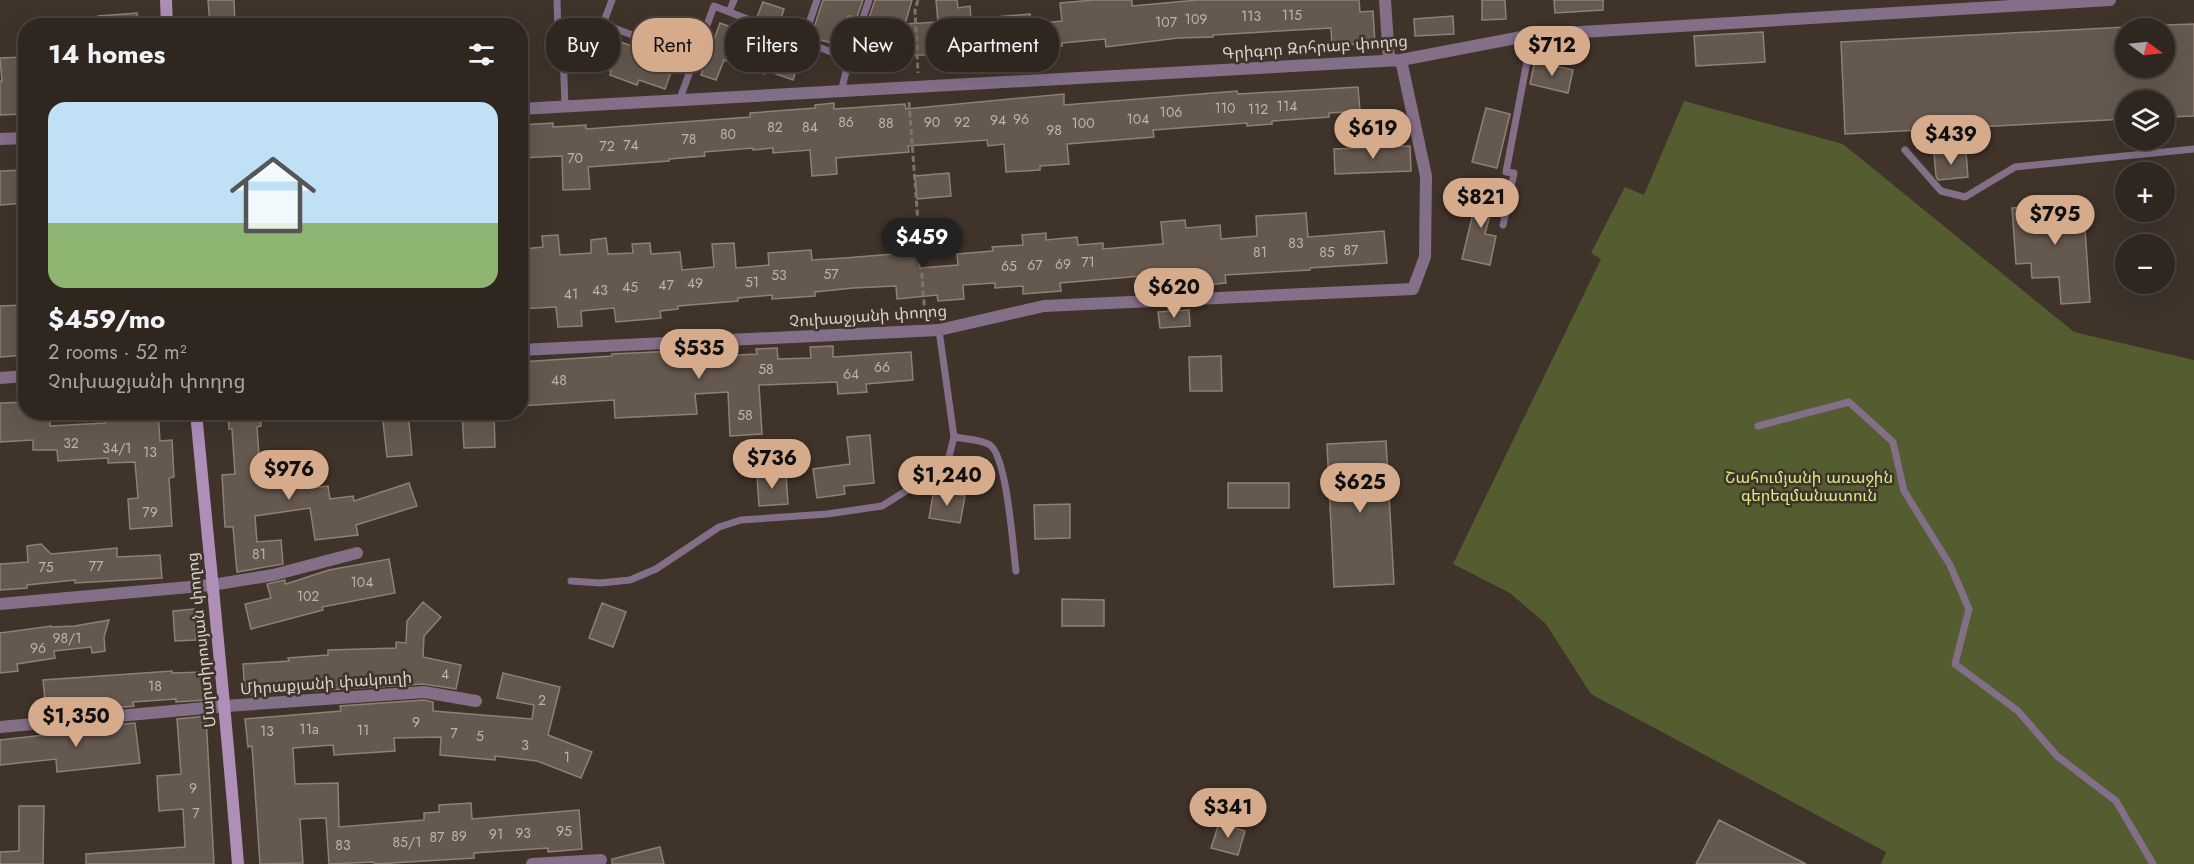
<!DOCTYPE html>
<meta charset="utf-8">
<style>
body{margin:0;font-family:Jost,"Noto Sans Armenian",sans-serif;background:#3b322d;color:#f1f3f6;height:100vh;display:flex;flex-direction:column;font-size:22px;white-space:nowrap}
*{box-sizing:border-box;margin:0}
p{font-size:20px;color:#a7a5a5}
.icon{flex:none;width:33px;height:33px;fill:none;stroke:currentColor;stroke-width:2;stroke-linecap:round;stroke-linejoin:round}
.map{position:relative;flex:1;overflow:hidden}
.side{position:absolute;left:18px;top:18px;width:510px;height:402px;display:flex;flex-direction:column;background:#2f2620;border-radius:24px;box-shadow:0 6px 24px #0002,0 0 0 2px #4a433e}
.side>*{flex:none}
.guide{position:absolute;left:546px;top:18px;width:570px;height:54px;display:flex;gap:12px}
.needle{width:39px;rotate:105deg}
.buttons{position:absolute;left:2115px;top:18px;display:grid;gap:12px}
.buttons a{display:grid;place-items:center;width:60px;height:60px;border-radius:50%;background:#2f2620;box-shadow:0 6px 24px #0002,0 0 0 2px #4a433e;font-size:30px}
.price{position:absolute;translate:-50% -51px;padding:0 14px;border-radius:21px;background:#d6ab8b;color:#111;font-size:20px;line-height:39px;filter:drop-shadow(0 2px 3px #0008)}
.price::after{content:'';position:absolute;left:50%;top:36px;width:18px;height:14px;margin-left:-9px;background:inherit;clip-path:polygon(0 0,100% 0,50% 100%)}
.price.current{background:#222;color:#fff}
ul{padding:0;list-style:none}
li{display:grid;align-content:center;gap:12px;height:318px;padding:0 30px}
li+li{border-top:2px solid #4a433e}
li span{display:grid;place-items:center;height:186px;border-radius:18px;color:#555}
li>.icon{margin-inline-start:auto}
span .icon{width:108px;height:108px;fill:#fffc;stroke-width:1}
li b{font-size:26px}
h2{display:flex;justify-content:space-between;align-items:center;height:72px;padding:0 30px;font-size:26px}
.chip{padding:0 21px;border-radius:24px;background:#2f2620;box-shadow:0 6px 24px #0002,0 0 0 2px #4a433e;font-size:21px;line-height:54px}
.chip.current{background:#d6ab8b;color:#111}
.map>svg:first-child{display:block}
</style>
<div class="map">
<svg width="2194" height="864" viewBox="0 0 2194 864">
<rect width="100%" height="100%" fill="#3f332a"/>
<path fill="#545d2f" d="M1684 101 1843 144 2074 332 2194 360V864H1881L1886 852 1591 694 1546 624 1510 593 1453 564 1601 259 1591 253 1625 187 1644 195Z"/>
<path fill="#65584e" stroke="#8e8075" stroke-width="1.5" d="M208 0H234L235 26H210Z
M823 0H863L857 17 848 16 838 45 811 37Z
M875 0H912L905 24 938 22 936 0H957L958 8 970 6 971 19 1030 14 1031 24 1062 21 1060 3 1094 0H1132V6L1198 0H1359L1360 12 1373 11 1375 43 1332 46 1331 28 1213 35V37L1178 38 1106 47 1105 39 1062 43V46L974 53V62L962 63 961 52 872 59 869 18Z
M1482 0H1505L1506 19 1482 20Z
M1554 0H1603V10L1555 13Z
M763 2 784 9 779 25 757 17Z
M137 13 139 26H98V16Z
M1453 16 1454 34 1415 36 1414 19Z
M720 23 750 34 753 27 775 36 774 42 802 52 793 80 765 70 764 74 724 60 716 80 701 75Z
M2194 24V116L2164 117V100H2126V119L1845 134 1841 42 2126 27V68H2164V25Z
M592 32 675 61 665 89 639 80 637 85 610 75 611 71 582 61Z
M1763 32 1765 62 1696 66 1694 36Z
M24 57 25 81 21 82 24 114 0 115V81H2L0 58Z
M1535 61 1573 70 1568 93 1530 84Z
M1358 87 1360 111 1329 113V117L1272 121V124L1247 126V123L1153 130 1154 137 1067 144 1069 164 1040 166V170L1006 172 1004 144 988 146 987 140 908 146 909 152 836 158 837 174 812 176 810 150 773 153V148L753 150V148L704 152 705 156 669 159V161L588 167 590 189 563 190 562 156 520 158V125L553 123V127L586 125V129L750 117V113L815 108V105L834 103V109L905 104 906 109 1064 94V105L1237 91 1238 94Z
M1486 108 1510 114 1497 168 1472 162Z
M1410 146 1411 171 1335 174 1334 149Z
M1966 152 1968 177 1938 180 1936 176 1934 154Z
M26 170V203L0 205V171Z
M949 173 951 196 917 199 915 176Z
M1480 185 1497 189 1485 234 1496 236 1490 265 1462 259Z
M2083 200 2090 302 2061 304 2059 277 2032 278 2031 263 2016 264 2012 208 2053 205V202Z
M1306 213 1308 237 1384 231 1387 263 1310 268V270L1225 275 1226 283 1195 286V283L1166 285 1165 274 1060 283 1061 291 1023 294V286L995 288V283L963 285 964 299 938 301 937 295 897 299 896 286 853 288 815 292V296L772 299V295L738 298V301L678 306V309L660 311 661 318 616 322 614 308 581 311 582 326 558 327 556 307 520 309V287L525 286 523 249 543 247 542 236 558 235 560 255 591 253V240L606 238 608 254 633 253 632 244 650 243 651 254 680 252 682 270 714 267 712 244 734 243 736 268 769 265 768 253 811 250 812 260 844 258 894 254 893 246 918 244 920 268 958 265 957 254 993 251 992 247 1023 245 1022 235 1046 233V240L1077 237 1078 245 1103 243V249L1163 244 1161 222 1185 220 1186 228 1220 225 1221 239 1257 236 1256 216Z
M23 305 26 355 0 357V306Z
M1189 310 1190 326 1160 328 1158 312Z
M833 346V357L911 352 913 380 866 384 867 392 838 394 837 382 759 385 762 434 730 436 728 392 695 394 697 414 615 418 614 400 520 406V362L612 356V354L719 349V356L757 354 756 349 777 348 778 359 811 358 810 347Z
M1221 356 1222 391H1190L1189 357Z
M26 402V412H50V426L105 423V412H158L160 441 172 440 174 477 169 478 172 526 130 529 128 499 138 498 135 462 108 463V458L58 461 57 450H33V440L0 442V403Z
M228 412H260L261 426 257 427 260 469H266L267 483 309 478 311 488 328 486 330 499 353 496 354 501 409 483 417 506 356 525 358 535 315 540 310 508 255 516 257 542 281 540 283 564 237 572 233 527H225L222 475 235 474 232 429H229Z
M382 412H408L412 455 387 457Z
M494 412 495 447 464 448 462 413Z
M870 435 874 483 844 486 845 494 817 498 813 469 850 464 847 437Z
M1386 441 1394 584 1334 587 1327 444Z
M786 474 788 504 759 506 757 476Z
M1228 483H1289V508H1228Z
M934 490 965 496 960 523 929 518Z
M1070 504V538L1035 539 1034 505Z
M41 544 51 554 117 548V557L160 555 162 578 75 583V580L27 585V588L0 590V564L28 562 27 546Z
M389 559 395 593 322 607 323 610 251 629 245 604 271 598 267 584 285 580V584L289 583 329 570Z
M1062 599 1104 600V626H1062Z
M423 602 441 617 424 636 423 657 461 665 456 689 423 684 245 695 243 664 289 661 288 658 328 655V650L396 648V642L406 643 407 621Z
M602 603 626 612 613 647 589 638Z
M194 609 196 640 175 641 173 611Z
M109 620 104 637 105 651 92 653 91 647 54 651 55 658 17 664 18 671 0 673V633L51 626V627L75 626Z
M172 671V673L204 672 205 700 176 702V699L133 702 134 706 51 714 50 709H46L43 680Z
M503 673 560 687 548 735 592 752 581 778 537 761 495 756V760L440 755 441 737 394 738 395 751 334 755 333 745 293 748 295 784 338 783 339 827 424 820V813L439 812V805L471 803 472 819 579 810 582 849 548 852V848L474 853V858L375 864 373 862 329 864 326 818 300 819 303 863 260 864 252 746 248 747 245 719 341 711 340 706 424 700 433 702V711L532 719 534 705 497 698Z
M206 716 214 864H86V854L185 847 183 809 159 811 157 776 181 774 177 719Z
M135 723 140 763 57 772 56 759 0 765V740L53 734V730Z
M19 806H44L43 864H0V852L19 851Z
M1719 820 1806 864H1696Z
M1219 823 1245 831 1238 855 1211 848Z
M660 847 664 864H612V859Z"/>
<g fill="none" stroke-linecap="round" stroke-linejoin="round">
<path stroke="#7d736b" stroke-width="3" stroke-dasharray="6 3" stroke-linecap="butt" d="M918 0 915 10 918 73
M909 102 925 316"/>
<path stroke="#846f89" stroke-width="7" d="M557 0 558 32 563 52 565 106
M612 0 603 24 694 58
M729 12 734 0
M803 41 817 0
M841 92 849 59
M679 101 714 6 849 59 869 0
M1905 150 1941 191 1965 197 2015 167 2194 149
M1503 225 1514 173 1506 172 1532 35
M939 330 954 437C964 439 981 439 990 445 1007 457 1013 548 1016 571
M1758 426 1849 402 1893 442 1904 491 1950 565 1969 609 1955 664 2018 711 2057 756 2116 801 2153 864
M571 581 600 583 630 580 656 569 719 527 741 520 827 514 882 506 928 477 949 457 954 437"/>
<path stroke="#846f89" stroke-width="12" d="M1385 0 1389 60
M520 109 1401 60 1532 35 2110 0
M0 139 26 138
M520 350 939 330 1044 306 1413 289 1425 257 1426 176 1401 60
M0 378 26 376
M0 604 212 585 273 575 357 553
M0 727 226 706 424 692 476 701
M532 864 601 860"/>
<path stroke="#af8eb8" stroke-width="12" d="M166 0 167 26
M196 412C210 563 226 713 238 864"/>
</g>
<g text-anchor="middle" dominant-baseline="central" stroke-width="5" stroke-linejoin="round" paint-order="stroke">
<g font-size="14" fill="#bcb4ac">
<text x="1292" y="15">115</text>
<text x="1251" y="16">113</text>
<text x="1196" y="19">109</text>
<text x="1166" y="22">107</text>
<text x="1287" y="106">114</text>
<text x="1225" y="108">110</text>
<text x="1258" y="109">112</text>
<text x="1171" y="112">106</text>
<text x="1021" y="119">96</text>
<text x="1138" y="119">104</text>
<text x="998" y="120">94</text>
<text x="846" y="122">86</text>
<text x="932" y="122">90</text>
<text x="962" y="122">92</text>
<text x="886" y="123">88</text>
<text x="1083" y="123">100</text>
<text x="775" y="127">82</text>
<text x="810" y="127">84</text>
<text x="1054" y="130">98</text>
<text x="728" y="134">80</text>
<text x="689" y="139">78</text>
<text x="631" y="145">74</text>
<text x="607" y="146">72</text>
<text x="575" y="158">70</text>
<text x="1296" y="243">83</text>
<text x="1351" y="250">87</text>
<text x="1260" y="252">81</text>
<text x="1327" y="252">85</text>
<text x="1088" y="262">71</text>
<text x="1063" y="264">69</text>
<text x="1035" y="265">67</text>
<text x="1009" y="266">65</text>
<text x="831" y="274">57</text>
<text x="779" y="275">53</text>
<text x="752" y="282">51</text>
<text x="695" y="283">49</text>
<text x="666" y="285">47</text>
<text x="630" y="287">45</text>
<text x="600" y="290">43</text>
<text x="571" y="294">41</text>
<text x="882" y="367">66</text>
<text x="766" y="369">58</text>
<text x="851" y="374">64</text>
<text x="559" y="380">48</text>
<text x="745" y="415">58</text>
<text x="71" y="443">32</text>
<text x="117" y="448">34/1</text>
<text x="150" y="452">13</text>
<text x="150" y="512">79</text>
<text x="259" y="554">81</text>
<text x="96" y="566">77</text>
<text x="46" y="567">75</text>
<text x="362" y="582">104</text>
<text x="308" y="596">102</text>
<text x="67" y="638">98/1</text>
<text x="38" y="648">96</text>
<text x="445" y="674">4</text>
<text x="155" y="686">18</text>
<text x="542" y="700">2</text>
<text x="416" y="722">9</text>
<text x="309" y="729">11a</text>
<text x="363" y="730">11</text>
<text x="267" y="731">13</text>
<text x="454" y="733">7</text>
<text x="480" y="736">5</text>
<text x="525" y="745">3</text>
<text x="567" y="757">1</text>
<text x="193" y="788">9</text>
<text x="196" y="813">7</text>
<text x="564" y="831">95</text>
<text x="523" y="833">93</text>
<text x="496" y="834">91</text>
<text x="459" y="836">89</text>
<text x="437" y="837">87</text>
<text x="407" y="842">85/1</text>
<text x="343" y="845">83</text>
</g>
<g font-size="16" fill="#d9d2cc" stroke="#3f332a">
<text transform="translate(1315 47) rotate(-4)">Գրիգոր Զոհրաբ փողոց</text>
<text transform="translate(868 316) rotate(-4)">Չուխաջյանի փողոց</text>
<text transform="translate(201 640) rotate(-96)">Մարտիրոսյան փողոց</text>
<text transform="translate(326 683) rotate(-4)">Միրաքյանի փակուղի</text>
</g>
<g font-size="16" fill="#d6ed83" stroke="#3f332a">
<text x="1809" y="477">Շահումյանի առաջին<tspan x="1809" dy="18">գերեզմանատուն</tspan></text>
</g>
</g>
</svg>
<div class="buttons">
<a><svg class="needle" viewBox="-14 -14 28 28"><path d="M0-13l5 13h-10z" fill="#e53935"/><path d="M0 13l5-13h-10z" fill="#a7a5a5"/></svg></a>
<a><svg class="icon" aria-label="layers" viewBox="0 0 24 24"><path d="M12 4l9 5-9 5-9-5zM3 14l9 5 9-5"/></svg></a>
<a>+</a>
<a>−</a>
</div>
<b class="price" style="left:1552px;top:77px">$712</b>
<b class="price" style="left:1373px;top:160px">$619</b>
<b class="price" style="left:1951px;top:166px">$439</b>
<b class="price" style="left:1481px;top:229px">$821</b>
<b class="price" style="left:2055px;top:246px">$795</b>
<b class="price current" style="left:922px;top:269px">$459</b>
<b class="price" style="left:1174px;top:319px">$620</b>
<b class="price" style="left:699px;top:380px">$535</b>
<b class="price" style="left:772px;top:490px">$736</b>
<b class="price" style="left:289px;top:501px">$976</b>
<b class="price" style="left:947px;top:507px">$1,240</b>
<b class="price" style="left:1360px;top:514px">$625</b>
<b class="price" style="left:76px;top:748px">$1,350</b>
<b class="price" style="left:1228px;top:839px">$341</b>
<div class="guide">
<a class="chip">Buy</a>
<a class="chip current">Rent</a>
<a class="chip">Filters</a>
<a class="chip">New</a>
<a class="chip">Apartment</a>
</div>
<section class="side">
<h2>14 homes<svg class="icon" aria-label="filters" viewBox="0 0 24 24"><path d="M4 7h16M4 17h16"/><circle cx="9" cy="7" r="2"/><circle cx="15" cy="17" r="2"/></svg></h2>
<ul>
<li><span style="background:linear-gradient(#bfe0f5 65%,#8fb573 0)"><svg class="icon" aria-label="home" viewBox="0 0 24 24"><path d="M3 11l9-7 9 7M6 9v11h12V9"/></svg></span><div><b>$459/mo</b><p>2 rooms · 52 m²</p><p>Չուխաջյանի փողոց</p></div></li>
</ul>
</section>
</div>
